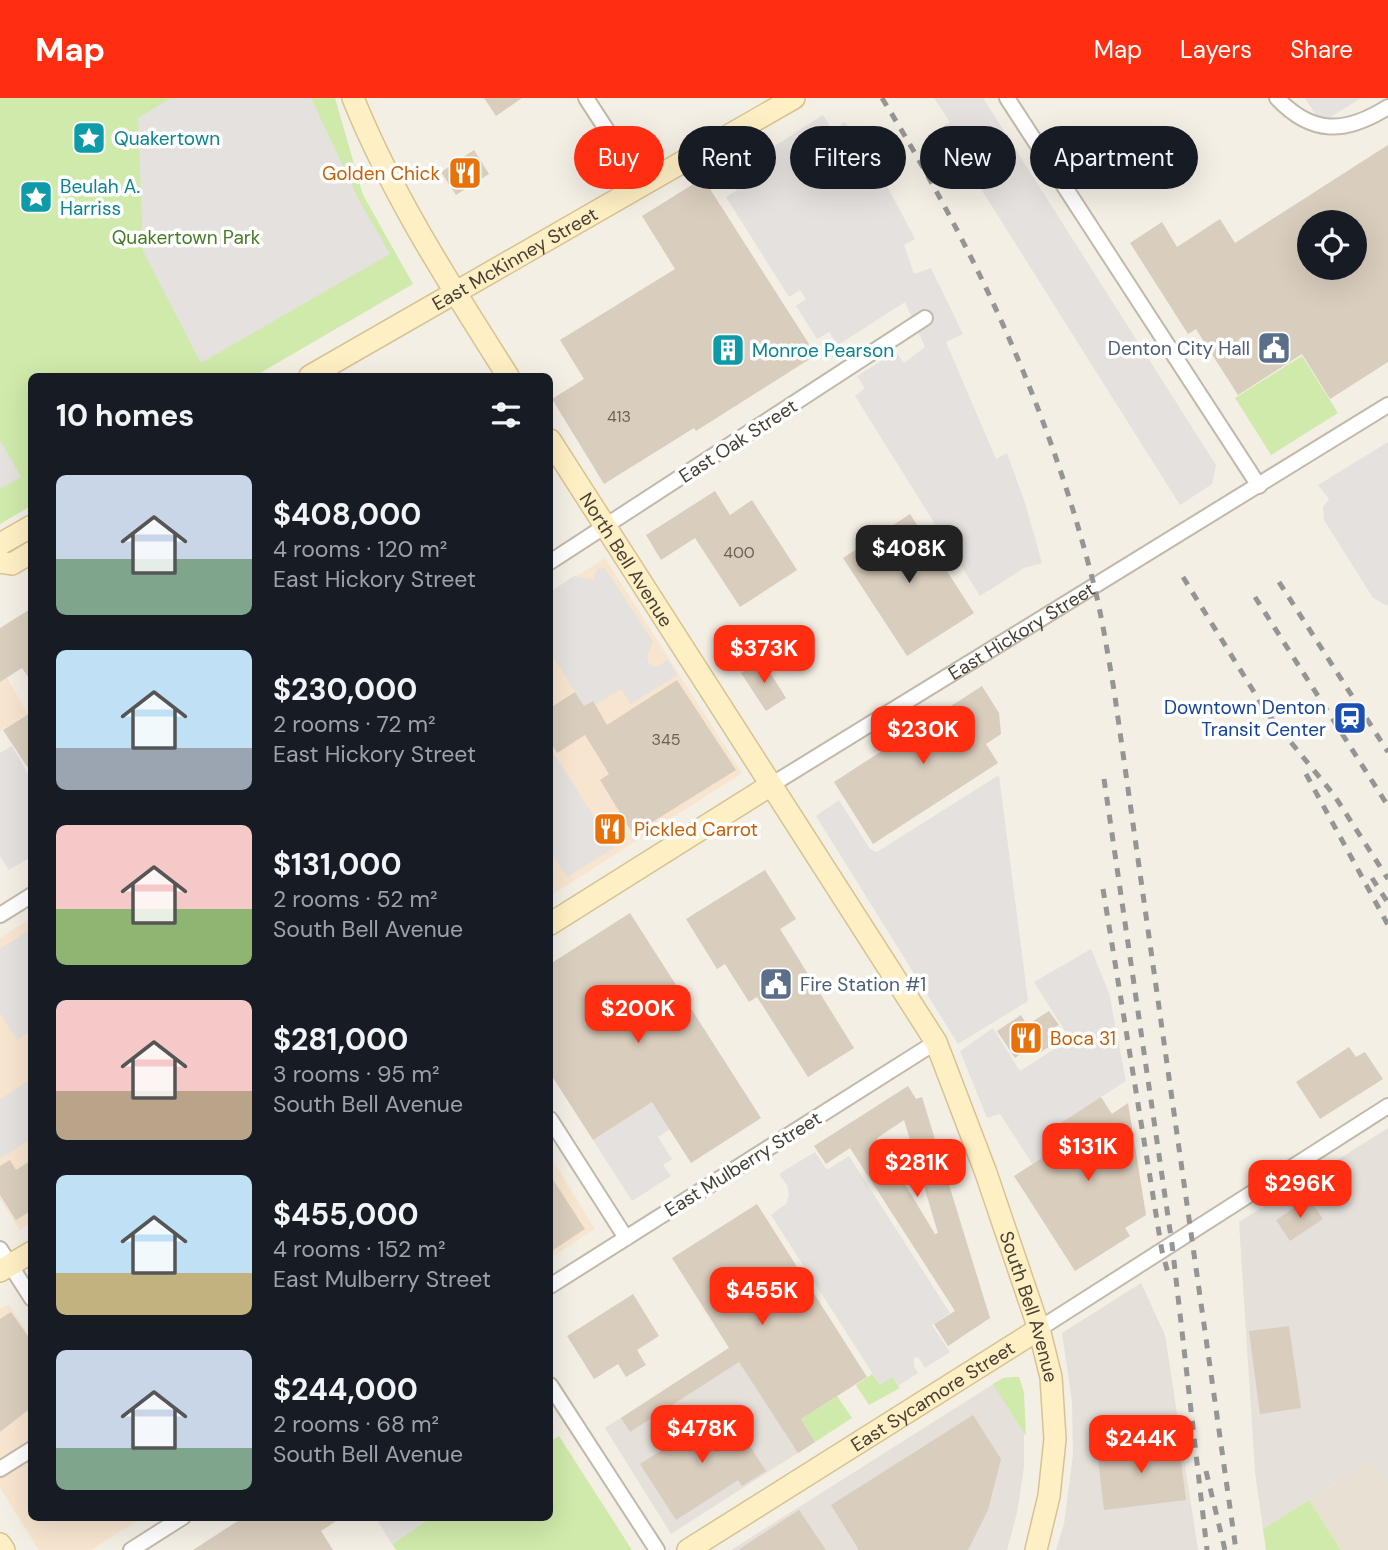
<!DOCTYPE html>
<meta charset="utf-8">
<style>
body{margin:0;font-family:"DM Sans",sans-serif;background:#242831;color:#f1f3f6;height:100vh;display:flex;flex-direction:column;font-size:26px;white-space:nowrap}
*{box-sizing:border-box;margin:0}
p{font-size:23px;color:#9ea1a6}
.icon{flex:none;width:38px;height:38px;fill:none;stroke:currentColor;stroke-width:2;stroke-linecap:round;stroke-linejoin:round}
.map{position:relative;flex:1;overflow:hidden}
.panel{position:absolute;left:28px;top:275px;width:525px;height:1148px;display:flex;flex-direction:column;background:#171b24;border-radius:10px;box-shadow:0 7px 28px #0002}
.panel>*{flex:none}
.hud{position:absolute;left:574px;top:28px;width:665px;height:63px;display:flex;gap:14px}
.buttons{position:absolute;left:1297px;top:112px;display:grid;gap:14px}
.buttons a{display:grid;place-items:center;width:70px;height:70px;border-radius:50%;background:#171b24;box-shadow:0 7px 28px #0002;font-size:35px}
.price{position:absolute;translate:-50% -60px;padding:0 16px;border-radius:14px;background:#ff2e11;color:#fff;font-size:23px;line-height:46px;filter:drop-shadow(0 2px 4px #0008)}
.price::after{content:'';position:absolute;left:50%;top:42px;width:21px;height:16px;margin-left:-10px;background:inherit;clip-path:polygon(0 0,100% 0,50% 100%)}
.price.selected{background:#222;color:#fff}
ul{padding:0;list-style:none}
li{display:flex;align-items:center;gap:21px;height:175px;padding:0 28px}
li span{display:grid;place-items:center;flex:none;width:196px;height:140px;border-radius:10px;color:#555}
li>.icon{margin-inline-start:auto}
span .icon{width:84px;height:84px;fill:#fffc;stroke-width:1}
li b{font-size:30px}
h2{display:flex;justify-content:space-between;align-items:center;height:84px;padding:0 28px;font-size:30px}
.pill{padding:0 24px;border-radius:32px;background:#171b24;box-shadow:0 7px 28px #0002;font-size:24px;line-height:63px}
.pill.selected{background:#ff2e11;color:#fff}
header{display:flex;align-items:center;gap:42px;box-sizing:border-box;height:98px;padding:0 35px;background:#ff2e11;color:#fff}
header strong{font-size:33px}
nav{display:flex;gap:38px;margin-inline-start:auto;font-size:24px}
.map>svg:first-child{display:block}
</style>
<header>
<strong>Map</strong>
<nav><a>Map</a><a>Layers</a><a>Share</a></nav>
</header>
<div class="map">
<svg width="1388" height="1452" viewBox="0 0 1388 1452">
<rect width="100%" height="100%" fill="#f3efe5"/>
<path fill="#e8e1d3" d="M1372 1362 1388 1386V1452H1341L1309 1402Z"/>
<path fill="#f7e5cf" d="M605 460 742 675 550 798V495Z
M0 568 28 616 0 633Z
M31 820V1125L20 1132 0 1101V840Z
M550 1058 595 1131 550 1160Z
M9 1206 31 1242 32 1419H143L91 1452H39L0 1390V1211Z"/>
<path fill="#e5e0da" d="M1388 1030V1386L1372 1362 1263 1431 1255 1374 1239 1124Z
M1141 1185 1165 1237 1198 1452H1056L1064 1426 1073 1356 1072 1304 1062 1235Z
M747 1238 815 1344 671 1436 605 1330Z
M1019 1279 1024 1295V1369L1017 1415 1007 1452H731L1003 1280Z"/>
<path fill="#cfeaab" d="M0 0H335L363 97 413 186 255 278H32L31 408 0 426Z
M1302 258 1338 315 1271 357 1235 300Z
M872 1276 880 1286 892 1279 900 1290 869 1307 856 1287Z
M1019 1279 1024 1295 1026 1338 993 1286 1003 1280Z
M837 1298 852 1320 815 1344 801 1321Z
M559 1338 632 1452H396L392 1446 432 1419H550V1344Z
M1309 1402 1341 1452H1266L1263 1431Z"/>
<path fill="#e4e1de" d="M171 0H311L359 102 390 156 201 265 143 153 138 20Z
M934 0H983L1216 367 1212 386 1180 407 942 29 950 24Z
M1305 0H1361L1321 25Z
M823 17 832 32 845 24 878 73 870 79 876 88 885 84 915 141 904 147 914 176 931 170 963 236 946 244 996 361 1007 355 1026 408 1042 465 1024 470 980 498 855 298 865 290 857 278 896 254 904 265 925 249 905 204 838 247 829 234 817 241 796 208 806 201 800 192 789 199 726 99 737 92 728 78Z
M0 342 21 379 0 391Z
M1388 344V508L1373 500 1324 422 1323 409 1329 401 1318 387Z
M605 470 653 544 647 558 649 566 656 569 668 562 677 577 631 606 621 591 595 607 592 603 584 608 550 554V494L574 478 593 482 597 471Z
M12 648 31 681 32 758 9 772 0 758V655Z
M550 650 614 750 567 779 550 752Z
M999 677 1028 903 958 946 816 718 839 702 870 751 877 754Z
M31 831V933L17 942 0 915V851Z
M1091 851 1109 895 1126 983 1049 1032 1059 1049 1033 1067 1000 1016 987 1020 960 953 993 930 1020 973 1070 941 1034 884Z
M31 981V1047L28 1043 0 1061V1001Z
M652 1004 670 1031 658 1039 672 1061 663 1067 671 1078 632 1103 593 1042Z
M815 1054 827 1072 849 1058 950 1215 932 1227 950 1254 925 1270 918 1259 914 1260V1268L918 1275 898 1288 892 1279 880 1287 771 1117 786 1106 789 1097 787 1087 779 1076Z
M375 1419H432L392 1446Z"/>
<path fill="#d9cdbd" fill-rule="evenodd" d="M484 0H522L496 18Z
M1388 47V264L1330 301 1302 256 1238 297 1196 231 1188 236 1130 145 1162 124 1177 149 1220 121 1235 145ZM1309 124H1354V170H1309Z
M474 52 489 76 456 97 441 74Z
M703 80 816 257 696 333 694 330 604 386 552 301 584 281 560 242 675 171 642 118Z
M715 393 730 417 752 402 797 472 740 509 695 440 661 462 646 437Z
M910 416 974 515 907 558 843 460Z
M32 510V585L22 570 0 584V530Z
M762 562 786 600 766 613 741 575Z
M677 582 736 672 633 736 600 682 609 676 585 637 557 655 550 643V610L575 594 584 608 593 603 607 627Z
M982 588 999 615 1001 636 986 646 998 665 873 746 834 684Z
M32 614V676L3 632Z
M765 772 796 821 780 831 854 950 808 979 757 899 749 904 725 866 717 871 686 821Z
M630 815 761 1020 691 1065 652 1004 593 1042 550 975V866Z
M1049 913 1059 927 1047 935 1054 946 1041 954 1035 946 1015 960 997 933 1021 917 1027 927Z
M1349 949 1356 959 1365 954 1383 981 1320 1021 1296 984Z
M908 988 916 1001 922 999 990 1220 948 1248 934 1226 955 1213 850 1050 826 1066 814 1048ZM904 1022 938 1135 935 1136 877 1040Z
M1101 999 1112 1016 1128 1005 1146 1117 1125 1130 1130 1138 1075 1173 1014 1078 1059 1049 1048 1033Z
M10 1062 16 1072 32 1062V1112L16 1122 0 1097V1068Z
M550 1077 585 1131 550 1154Z
M1309 1100 1323 1121 1290 1143 1276 1122Z
M757 1106 867 1279 801 1321 815 1344 798 1355 739 1264 630 1334 621 1320 729 1250 672 1160Z
M633 1196 659 1238 637 1252 646 1267 626 1279 618 1266 594 1281 567 1238Z
M11 1214 32 1244V1309L0 1334V1221Z
M1289 1228 1301 1310 1260 1316 1249 1233Z
M726 1311 766 1373 742 1388 738 1382 676 1422 640 1366Z
M973 1317 1001 1361 988 1412 968 1452H859L831 1407Z
M1178 1341 1186 1402 1104 1412 1097 1352Z
M799 1412 826 1452H738Z
M244 1419H342L321 1433 333 1452H193Z"/>
<g fill="none" stroke-linecap="round" stroke-linejoin="round">
<defs>
<g id="street">
<path d="M586 0 643 88"/>
<path d="M1007 0 1259 388"/>
<path d="M1277 0C1312 37 1345 36 1388 9"/>
<path d="M550 464 925 220"/>
<path id="s1" d="M771 687 1388 307"/>
<path d="M0 817 32 797"/>
<path d="M550 1021 626 1140"/>
<path d="M0 1151 32 1201"/>
<path d="M550 1188 936 944"/>
<path d="M1039 1231 1388 1008"/>
<path d="M550 1287 657 1452"/>
<path d="M0 1371 32 1351"/>
<path d="M131 1452 183 1419"/>
</g>
<g id="secondary">
<path d="M353 0C393 99 451 188 508 278"/>
<path id="s2" d="M310 278 794 0"/>
<path id="s3" d="M550 342 936 944 986 1075 1039 1231 1051 1279 1055 1341 1049 1398 1036 1452"/>
<path d="M0 446 32 428"/>
<path d="M0 464 12 466 32 454"/>
<path d="M550 826 771 687"/>
<path d="M0 1173 32 1154"/>
<path d="M0 1446 4 1452"/>
<path id="s4" d="M688 1452 1039 1231"/>
</g>
</defs>
<use href="#street" stroke="#c2b9aa" stroke-width="18"/>
<use href="#secondary" stroke="#d6c392" stroke-width="24"/>
<use href="#street" stroke="#fff" stroke-width="14"/>
<use href="#secondary" stroke="#ffefc4" stroke-width="21"/>
<path stroke="#959595" stroke-width="5" stroke-dasharray="9 9" stroke-linecap="butt" d="M882 0C973 148 1046 303 1090 472 1101 511 1107 552 1114 592L1236 1452
M1183 479 1267 615 1334 697 1388 781
M1279 484 1388 654
M1255 499 1388 708
M1306 676 1388 827
M1104 681 1172 1146 1207 1452
M1372 780 1388 805
M1103 791 1162 1153 1168 1175
M1206 1373 1225 1452"/>
</g>
<defs>
<symbol id="sight-square" viewBox="-11 -11 22 22"><rect x="-9" y="-9" width="18" height="18" rx="4" fill="#0f9aa8" stroke="#fff"/><path d="M0-6L1.8-2.2L6-1.7L2.9 1.2L3.7 5.4L0 3.3L-3.7 5.4L-2.9 1.2L-6-1.7L-1.8-2.2Z" fill="#fff"/></symbol>
<symbol id="restaurant-square" viewBox="-11 -11 22 22"><rect x="-9" y="-9" width="18" height="18" rx="4" fill="#e8710a" stroke="#fff"/><path d="M-5-6h1v4h1v-4h1v4h1v-4h1v5L-1.5 .5V6h-2V.5L-5-1ZM5-6V6H3V1.5H1.5Q1.5-4 5-6Z" fill="#fff"/></symbol>
<symbol id="civic-square" viewBox="-11 -11 22 22"><rect x="-9" y="-9" width="18" height="18" rx="4" fill="#5c6f8a" stroke="#fff"/><path d="M-.6-6.5H3V-4.5H.6V-3L4-1V1h2V6H-6V1h2V-1L-.6-3ZM-1.2 2.5V6h2.4V2.5Z" fill="#fff"/></symbol>
<symbol id="building-square" viewBox="-11 -11 22 22"><rect x="-9" y="-9" width="18" height="18" rx="4" fill="#0f9aa8" stroke="#fff"/><path d="M-4-6H4V6H1V3H-1V6H-4ZM-2.5-4.3h1.7v1.8h-1.7ZM.8-4.3h1.7v1.8H.8ZM-2.5-1h1.7V.8h-1.7ZM.8-1h1.7V.8H.8Z" fill="#fff"/></symbol>
<symbol id="station-square" viewBox="-11 -11 22 22"><rect x="-9" y="-9" width="18" height="18" rx="4" fill="#1a4fb4" stroke="#fff"/><path d="M-3-6H3Q5-6 5-4V2Q5 4 3 4L4.5 6H3L1.5 4h-3L-3 6H-4.5L-3 4Q-5 4-5 2V-4Q-5-6-3-6ZM-3.5-4v3h7v-3ZM-3.5 1v1.5H-2V1ZM2 1v1.5H3.5V1Z" fill="#fff"/></symbol>
</defs>
<g fill-rule="evenodd">
<use href="#sight-square" x="70" y="21" width="38" height="38"/>
<use href="#restaurant-square" x="446" y="56" width="38" height="38"/>
<use href="#sight-square" x="17" y="80" width="38" height="38"/>
<use href="#civic-square" x="1255" y="231" width="38" height="38"/>
<use href="#building-square" x="709" y="233" width="38" height="38"/>
<use href="#station-square" x="1331" y="601" width="38" height="38"/>
<use href="#restaurant-square" x="591" y="712" width="38" height="38"/>
<use href="#civic-square" x="757" y="867" width="38" height="38"/>
<use href="#restaurant-square" x="1007" y="921" width="38" height="38"/>
</g>
<g text-anchor="middle" dominant-baseline="central" stroke-width="7" stroke-linejoin="round" paint-order="stroke">
<g font-size="16" fill="#6b6256">
<text x="619" y="318">413</text>
<text x="739" y="454">400</text>
<text x="666" y="641">345</text>
</g>
<g font-size="19" fill="#0d838f" stroke="#fff" text-anchor="start">
<text x="114" y="40">Quakertown</text>
<text x="60" y="88">Beulah A.<tspan x="60" dy="22">Harriss</tspan></text>
<text x="752" y="252">Monroe Pearson</text>
</g>
<g font-size="19" fill="#c56008" stroke="#fff" text-anchor="start">
<text x="440" y="75" text-anchor="end">Golden Chick</text>
<text x="634" y="731">Pickled Carrot</text>
<text x="1050" y="940">Boca 31</text>
</g>
<g font-size="19" fill="#477b25" stroke="#fff">
<text x="186" y="139">Quakertown Park</text>
</g>
<g font-size="19" fill="#463f34" stroke="#fff">
<text stroke="none"><textPath href="#s2" startOffset="236">East McKinney Street</textPath></text>
<text transform="translate(738 343) rotate(-33)">East Oak Street</text>
<text stroke="none"><textPath href="#s3" startOffset="142">North Bell Avenue</textPath></text>
<text stroke="none"><textPath href="#s1" startOffset="294">East Hickory Street</textPath></text>
<text transform="translate(743 1066) rotate(-32)">East Mulberry Street</text>
<text stroke="none"><textPath href="#s3" startOffset="996">South Bell Avenue</textPath></text>
<text stroke="none"><textPath href="#s4" startOffset="289">East Sycamore Street</textPath></text>
</g>
<g font-size="19" fill="#4e5e75" stroke="#fff" text-anchor="end">
<text x="1250" y="250">Denton City Hall</text>
<text x="800" y="886" text-anchor="start">Fire Station #1</text>
</g>
<g font-size="19" fill="#164399" stroke="#fff" text-anchor="end">
<text x="1326" y="609">Downtown Denton<tspan x="1326" dy="22">Transit Center</tspan></text>
</g>
</g>
</svg>
<div class="buttons">
<a><svg class="icon" aria-label="locate" viewBox="0 0 24 24"><circle cx="12" cy="12" r="6"/><path d="M12 2v4M12 18v4M2 12h4M18 12h4"/></svg></a>
</div>
<b class="price selected" style="left:909px;top:487px">$408K</b>
<b class="price" style="left:764px;top:587px">$373K</b>
<b class="price" style="left:923px;top:668px">$230K</b>
<b class="price" style="left:638px;top:947px">$200K</b>
<b class="price" style="left:1088px;top:1085px">$131K</b>
<b class="price" style="left:917px;top:1101px">$281K</b>
<b class="price" style="left:1300px;top:1122px">$296K</b>
<b class="price" style="left:762px;top:1229px">$455K</b>
<b class="price" style="left:702px;top:1367px">$478K</b>
<b class="price" style="left:1141px;top:1377px">$244K</b>
<div class="hud">
<a class="pill selected">Buy</a>
<a class="pill">Rent</a>
<a class="pill">Filters</a>
<a class="pill">New</a>
<a class="pill">Apartment</a>
</div>
<section class="panel">
<h2>10 homes<svg class="icon" aria-label="filters" viewBox="0 0 24 24"><path d="M4 7h16M4 17h16"/><circle cx="9" cy="7" r="2"/><circle cx="15" cy="17" r="2"/></svg></h2>
<ul>
<li><span style="background:linear-gradient(#c9d6e8 60%,#7fa58c 0)"><svg class="icon" aria-label="home" viewBox="0 0 24 24"><path d="M3 11l9-7 9 7M6 9v11h12V9"/></svg></span><div><b>$408,000</b><p>4 rooms · 120 m²</p><p>East Hickory Street</p></div></li>
<li><span style="background:linear-gradient(#bfe0f5 70%,#9aa5b1 0)"><svg class="icon" aria-label="home" viewBox="0 0 24 24"><path d="M3 11l9-7 9 7M6 9v11h12V9"/></svg></span><div><b>$230,000</b><p>2 rooms · 72 m²</p><p>East Hickory Street</p></div></li>
<li><span style="background:linear-gradient(#f6c9c9 60%,#8fb573 0)"><svg class="icon" aria-label="home" viewBox="0 0 24 24"><path d="M3 11l9-7 9 7M6 9v11h12V9"/></svg></span><div><b>$131,000</b><p>2 rooms · 52 m²</p><p>South Bell Avenue</p></div></li>
<li><span style="background:linear-gradient(#f6c9c9 65%,#b9a48a 0)"><svg class="icon" aria-label="home" viewBox="0 0 24 24"><path d="M3 11l9-7 9 7M6 9v11h12V9"/></svg></span><div><b>$281,000</b><p>3 rooms · 95 m²</p><p>South Bell Avenue</p></div></li>
<li><span style="background:linear-gradient(#bfe0f5 70%,#c2b280 0)"><svg class="icon" aria-label="home" viewBox="0 0 24 24"><path d="M3 11l9-7 9 7M6 9v11h12V9"/></svg></span><div><b>$455,000</b><p>4 rooms · 152 m²</p><p>East Mulberry Street</p></div></li>
<li><span style="background:linear-gradient(#c9d6e8 70%,#7fa58c 0)"><svg class="icon" aria-label="home" viewBox="0 0 24 24"><path d="M3 11l9-7 9 7M6 9v11h12V9"/></svg></span><div><b>$244,000</b><p>2 rooms · 68 m²</p><p>South Bell Avenue</p></div></li>
</ul>
</section>
</div>
